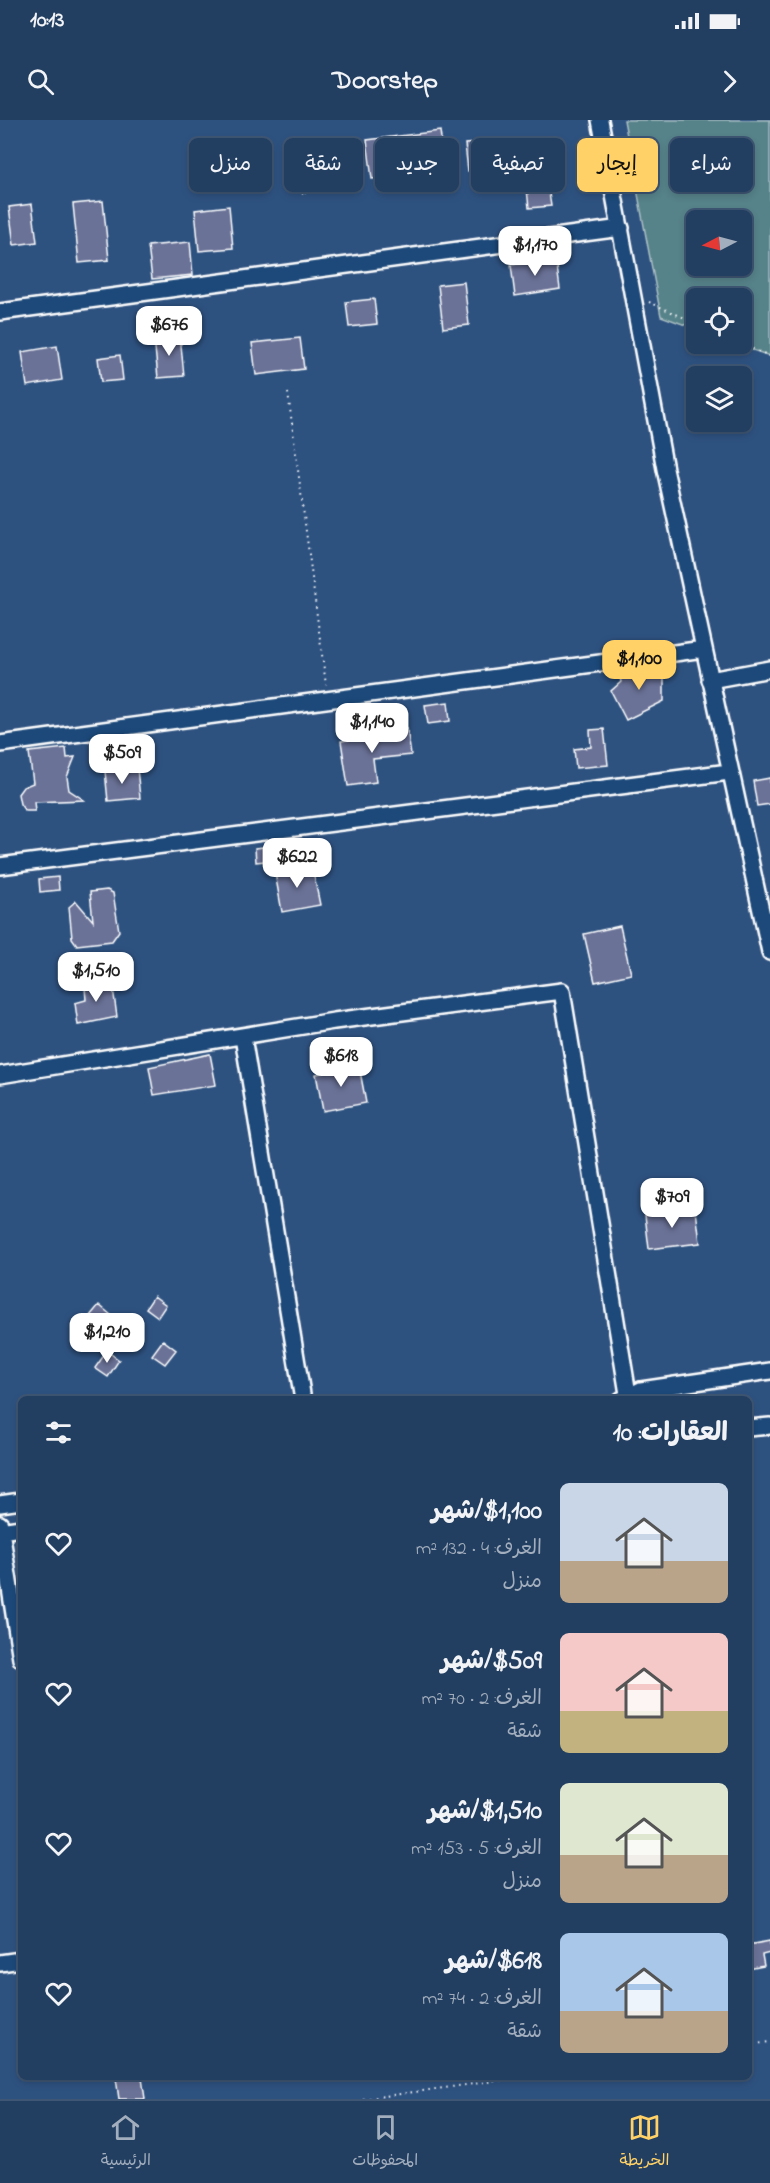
<!DOCTYPE html>
<html lang="ar">
<meta charset="utf-8">
<style>
body{margin:0;font-family:"Indie Flower","Playpen Sans Arabic",sans-serif;background:#2e4969;color:#f1f3f6;direction:rtl;height:100vh;display:flex;flex-direction:column;font-size:22px;white-space:nowrap}
*{box-sizing:border-box;margin:0}
p{font-size:20px;color:#a2aebd}
.icon{flex:none;width:33px;height:33px;fill:none;stroke:currentColor;stroke-width:2;stroke-linecap:round;stroke-linejoin:round}
.map{position:relative;flex:1;overflow:hidden;direction:ltr}
.sheet{position:absolute;left:18px;top:1276px;width:734px;height:684px;display:flex;flex-direction:column;background:#223e60;border-radius:9px;box-shadow:0 3px 9px #0003,0 0 0 2px #3f5775;direction:rtl}
.sheet>*{flex:none}
.guide{position:absolute;left:18px;top:18px;width:735px;height:54px;direction:rtl;display:flex;gap:12px}
.needle{width:39px;rotate:264deg}
.fabs{position:absolute;left:686px;top:90px;display:grid;gap:12px}
.fabs a{display:grid;place-items:center;width:66px;height:66px;border-radius:9px;background:#223e60;box-shadow:0 3px 9px #0003,0 0 0 2px #3f5775;font-size:30px}
.price{position:absolute;translate:-50% -51px;padding:0 14px;border-radius:12px;background:#fff;color:#222;font-size:20px;line-height:39px;filter:drop-shadow(0 2px 3px #0008)}
.price::after{content:'';position:absolute;left:50%;top:36px;width:18px;height:14px;margin-left:-9px;background:inherit;clip-path:polygon(0 0,100% 0,50% 100%)}
.price.current{background:#ffd166;color:#111}
ul{padding:0;list-style:none}
li{display:flex;align-items:center;gap:18px;height:150px;padding:0 24px}
li span{display:grid;place-items:center;flex:none;width:168px;height:120px;border-radius:9px;color:#555}
li>.icon{margin-inline-start:auto}
span .icon{width:72px;height:72px;fill:#fffc;stroke-width:1}
li b{font-size:26px}
h2{display:flex;justify-content:space-between;align-items:center;height:72px;padding:0 24px;font-size:26px}
.tag{padding:0 21px;border-radius:9px;background:#223e60;box-shadow:0 3px 9px #0003,0 0 0 2px #3f5775;font-size:21px;line-height:54px}
.tag.current{background:#ffd166;color:#111}
.status{display:flex;justify-content:space-between;align-items:center;height:42px;padding:0 30px;background:#223e60;direction:ltr}
.status svg{height:16px;fill:currentColor}
header{display:flex;justify-content:space-between;align-items:center;height:78px;padding:0 24px;background:#223e60;font-size:27px;font-weight:800}
.dock{display:flex;justify-content:space-around;align-items:center;height:84px;border-top:2px solid #3f5775;background:#223e60;font-size:16px;color:#a2aebd}
.dock a{display:grid;justify-items:center;gap:3px}
.dock .current{color:#ffd166}
.map>svg:first-child{display:block}
</style>
<div class="status"><b>10:13</b><svg viewBox="0 0 49 12"><path d="M0 12V9h3v3zM5 12V6h3v6zM10 12V3h3v9zM15 12V0h3v12zM26 1h20v11H26zM47 4h2v5h-2z"/></svg></div>
<header><svg class="icon" aria-label="forward" viewBox="0 0 24 24"><path d="M9 5l7 7-7 7"/></svg>Doorstep<svg class="icon" aria-label="search" viewBox="0 0 24 24"><circle cx="10" cy="10" r="6"/><path d="M15 15l6 6"/></svg></header>
<div class="map">
<svg width="770" height="1979" viewBox="0 0 770 1979">
<rect width="100%" height="100%" fill="#2e5280"/>
<filter id="ink" filterUnits="userSpaceOnUse"><feTurbulence type="fractalNoise" baseFrequency=".0167" numOctaves="2"/><feDisplacementMap in="SourceGraphic" scale="12" xChannelSelector="R" yChannelSelector="G"/><feConvolveMatrix kernelMatrix="1 2 1 2 8 2 1 2 1" color-interpolation-filters="sRGB"/></filter>
<g filter="url(#ink)">
<path fill="#578289" stroke="#abc0c4" stroke-width="1.5" fill-rule="evenodd" d="M624 0H770V236L735 224H741V178H696V209L661 196ZM696 100H741V146H696Z"/>
<path fill="#6a7297" stroke="#fff" stroke-width="1.5" d="M440 11 445 50 372 59 367 20Z
M488 22 491 49 468 51 465 24Z
M334 34 337 54 320 56 322 70 302 73 297 39Z
M548 67 551 86 529 88 527 69Z
M103 81 109 140 79 143 73 84Z
M32 84 37 122 14 125 9 87Z
M229 86 233 128 199 131 195 90Z
M190 122 193 155 152 159 148 126Z
M556 139 560 169 515 176 511 145Z
M464 162 469 205 443 208 438 165Z
M374 179 377 204 349 207 346 182Z
M180 215 184 256 158 258 154 218Z
M300 218 304 249 256 255 252 223Z
M57 226 62 260 27 266 22 232Z
M120 235 123 260 101 262 98 238Z
M646 547 664 555V581L626 600 611 571 621 562 619 553Z
M448 582 450 601 428 604 425 585Z
M407 608 411 635 373 639 376 662 348 666 341 621 383 614V611Z
M604 609 608 645 576 648 574 629 591 627 590 610Z
M66 628 67 638 75 637 67 657 69 670 84 680 34 682 35 691H25L20 684 18 674 23 667 33 663 29 632Z
M137 648 140 678 108 681 105 651Z
M770 658V684L757 686 753 661Z
M273 726 275 740 256 742 255 728Z
M312 746 320 785 282 792 275 753Z
M58 757 59 770 40 772 39 759Z
M107 770 113 773 119 811 112 821 77 825 72 818 69 787 76 781 93 801 90 772Z
M620 806 631 854 595 862 584 814Z
M96 854 98 871 113 868 117 897 78 905 75 883 86 880 84 855Z
M210 934 216 965 154 975 149 947Z
M359 946 366 983 323 991 316 954Z
M696 1090 700 1123 649 1129 645 1095Z
M154 1176 166 1185 158 1197 146 1188Z
M99 1185 111 1195 102 1206 90 1196Z
M163 1220 176 1230 165 1244 152 1235Z
M107 1231 119 1240 108 1257 95 1248Z
M770 1821V1833L762 1835 764 1846 748 1849V1825Z
M116 1958H142L145 1979H119Z"/>
<g fill="none" stroke-linecap="round" stroke-linejoin="round">
<defs>
<path id="street" d="M600 0 665 349 770 832
M0 192 621 108
M710 560 770 549
M0 624 704 529
M0 746 729 652
M243 917 303 1280
M0 955 334 901 562 871 629 1280
M621 1280 641 1270 770 1251
M748 1308 770 1306
M0 1384 21 1381
M0 1404 21 1539
M0 1411 21 1408
M0 1843 21 1840"/>
</defs>
<use href="#street" stroke="#fff" stroke-width="20"/>
<path stroke="#fff" stroke-width="2" stroke-dasharray="1.5 4.5" stroke-linecap="butt" d="M649 182 696 203
M741 224 770 236
M288 273 326 565
M748 1925 770 1922
M363 1979 517 1958"/>
<use href="#street" stroke="#1f4a7a" stroke-width="15"/>
</g>
</g>
</svg>
<div class="fabs">
<a><svg class="needle" viewBox="-14 -14 28 28"><path d="M0-13l5 13h-10z" fill="#e53935"/><path d="M0 13l5-13h-10z" fill="#a2aebd"/></svg></a>
<a><svg class="icon" aria-label="locate" viewBox="0 0 24 24"><circle cx="12" cy="12" r="6"/><path d="M12 2v4M12 18v4M2 12h4M18 12h4"/></svg></a>
<a><svg class="icon" aria-label="layers" viewBox="0 0 24 24"><path d="M12 4l9 5-9 5-9-5zM3 14l9 5 9-5"/></svg></a>
</div>
<b class="price" style="left:535px;top:157px">$1,170</b>
<b class="price" style="left:169px;top:237px">$676</b>
<b class="price current" style="left:639px;top:571px">$1,100</b>
<b class="price" style="left:372px;top:634px">$1,140</b>
<b class="price" style="left:122px;top:665px">$509</b>
<b class="price" style="left:297px;top:769px">$622</b>
<b class="price" style="left:96px;top:883px">$1,510</b>
<b class="price" style="left:341px;top:968px">$618</b>
<b class="price" style="left:672px;top:1109px">$709</b>
<b class="price" style="left:107px;top:1244px">$1,210</b>
<div class="guide">
<a class="tag">شراء</a>
<a class="tag current">إيجار</a>
<a class="tag">تصفية</a>
<a class="tag">جديد</a>
<a class="tag">شقة</a>
<a class="tag">منزل</a>
</div>
<section class="sheet">
<h2>العقارات: 10<svg class="icon" aria-label="filters" viewBox="0 0 24 24"><path d="M4 7h16M4 17h16"/><circle cx="9" cy="7" r="2"/><circle cx="15" cy="17" r="2"/></svg></h2>
<ul>
<li><span style="background:linear-gradient(#c9d6e8 65%,#b9a48a 0)"><svg class="icon" aria-label="home" viewBox="0 0 24 24"><path d="M3 11l9-7 9 7M6 9v11h12V9"/></svg></span><div><b>$1,100/شهر</b><p>الغرف: 4 · 132 m²</p><p>منزل</p></div><svg class="icon" aria-label="heart" viewBox="0 0 24 24"><path d="M12 20l-8-8c-3-5 5-10 8-4 3-6 11-1 8 4z"/></svg></li>
<li><span style="background:linear-gradient(#f6c9c9 65%,#c2b280 0)"><svg class="icon" aria-label="home" viewBox="0 0 24 24"><path d="M3 11l9-7 9 7M6 9v11h12V9"/></svg></span><div><b>$509/شهر</b><p>الغرف: 2 · 70 m²</p><p>شقة</p></div><svg class="icon" aria-label="heart" viewBox="0 0 24 24"><path d="M12 20l-8-8c-3-5 5-10 8-4 3-6 11-1 8 4z"/></svg></li>
<li><span style="background:linear-gradient(#dfe7d0 60%,#b9a48a 0)"><svg class="icon" aria-label="home" viewBox="0 0 24 24"><path d="M3 11l9-7 9 7M6 9v11h12V9"/></svg></span><div><b>$1,510/شهر</b><p>الغرف: 5 · 153 m²</p><p>منزل</p></div><svg class="icon" aria-label="heart" viewBox="0 0 24 24"><path d="M12 20l-8-8c-3-5 5-10 8-4 3-6 11-1 8 4z"/></svg></li>
<li><span style="background:linear-gradient(#a9c7e8 65%,#b9a48a 0)"><svg class="icon" aria-label="home" viewBox="0 0 24 24"><path d="M3 11l9-7 9 7M6 9v11h12V9"/></svg></span><div><b>$618/شهر</b><p>الغرف: 2 · 74 m²</p><p>شقة</p></div><svg class="icon" aria-label="heart" viewBox="0 0 24 24"><path d="M12 20l-8-8c-3-5 5-10 8-4 3-6 11-1 8 4z"/></svg></li>
</ul>
</section>
</div>
<nav class="dock">
<a class="current"><svg class="icon" aria-label="map" viewBox="0 0 24 24"><path d="M3 6l6-2 6 2 6-2v14l-6 2-6-2-6 2zM9 4v14M15 6v14"/></svg>الخريطة</a>
<a><svg class="icon" aria-label="saved" viewBox="0 0 24 24"><path d="M7 4h10v16l-5-4-5 4z"/></svg>المحفوظات</a>
<a><svg class="icon" aria-label="home" viewBox="0 0 24 24"><path d="M3 11l9-7 9 7M6 9v11h12V9"/></svg>الرئيسية</a>
</nav>
